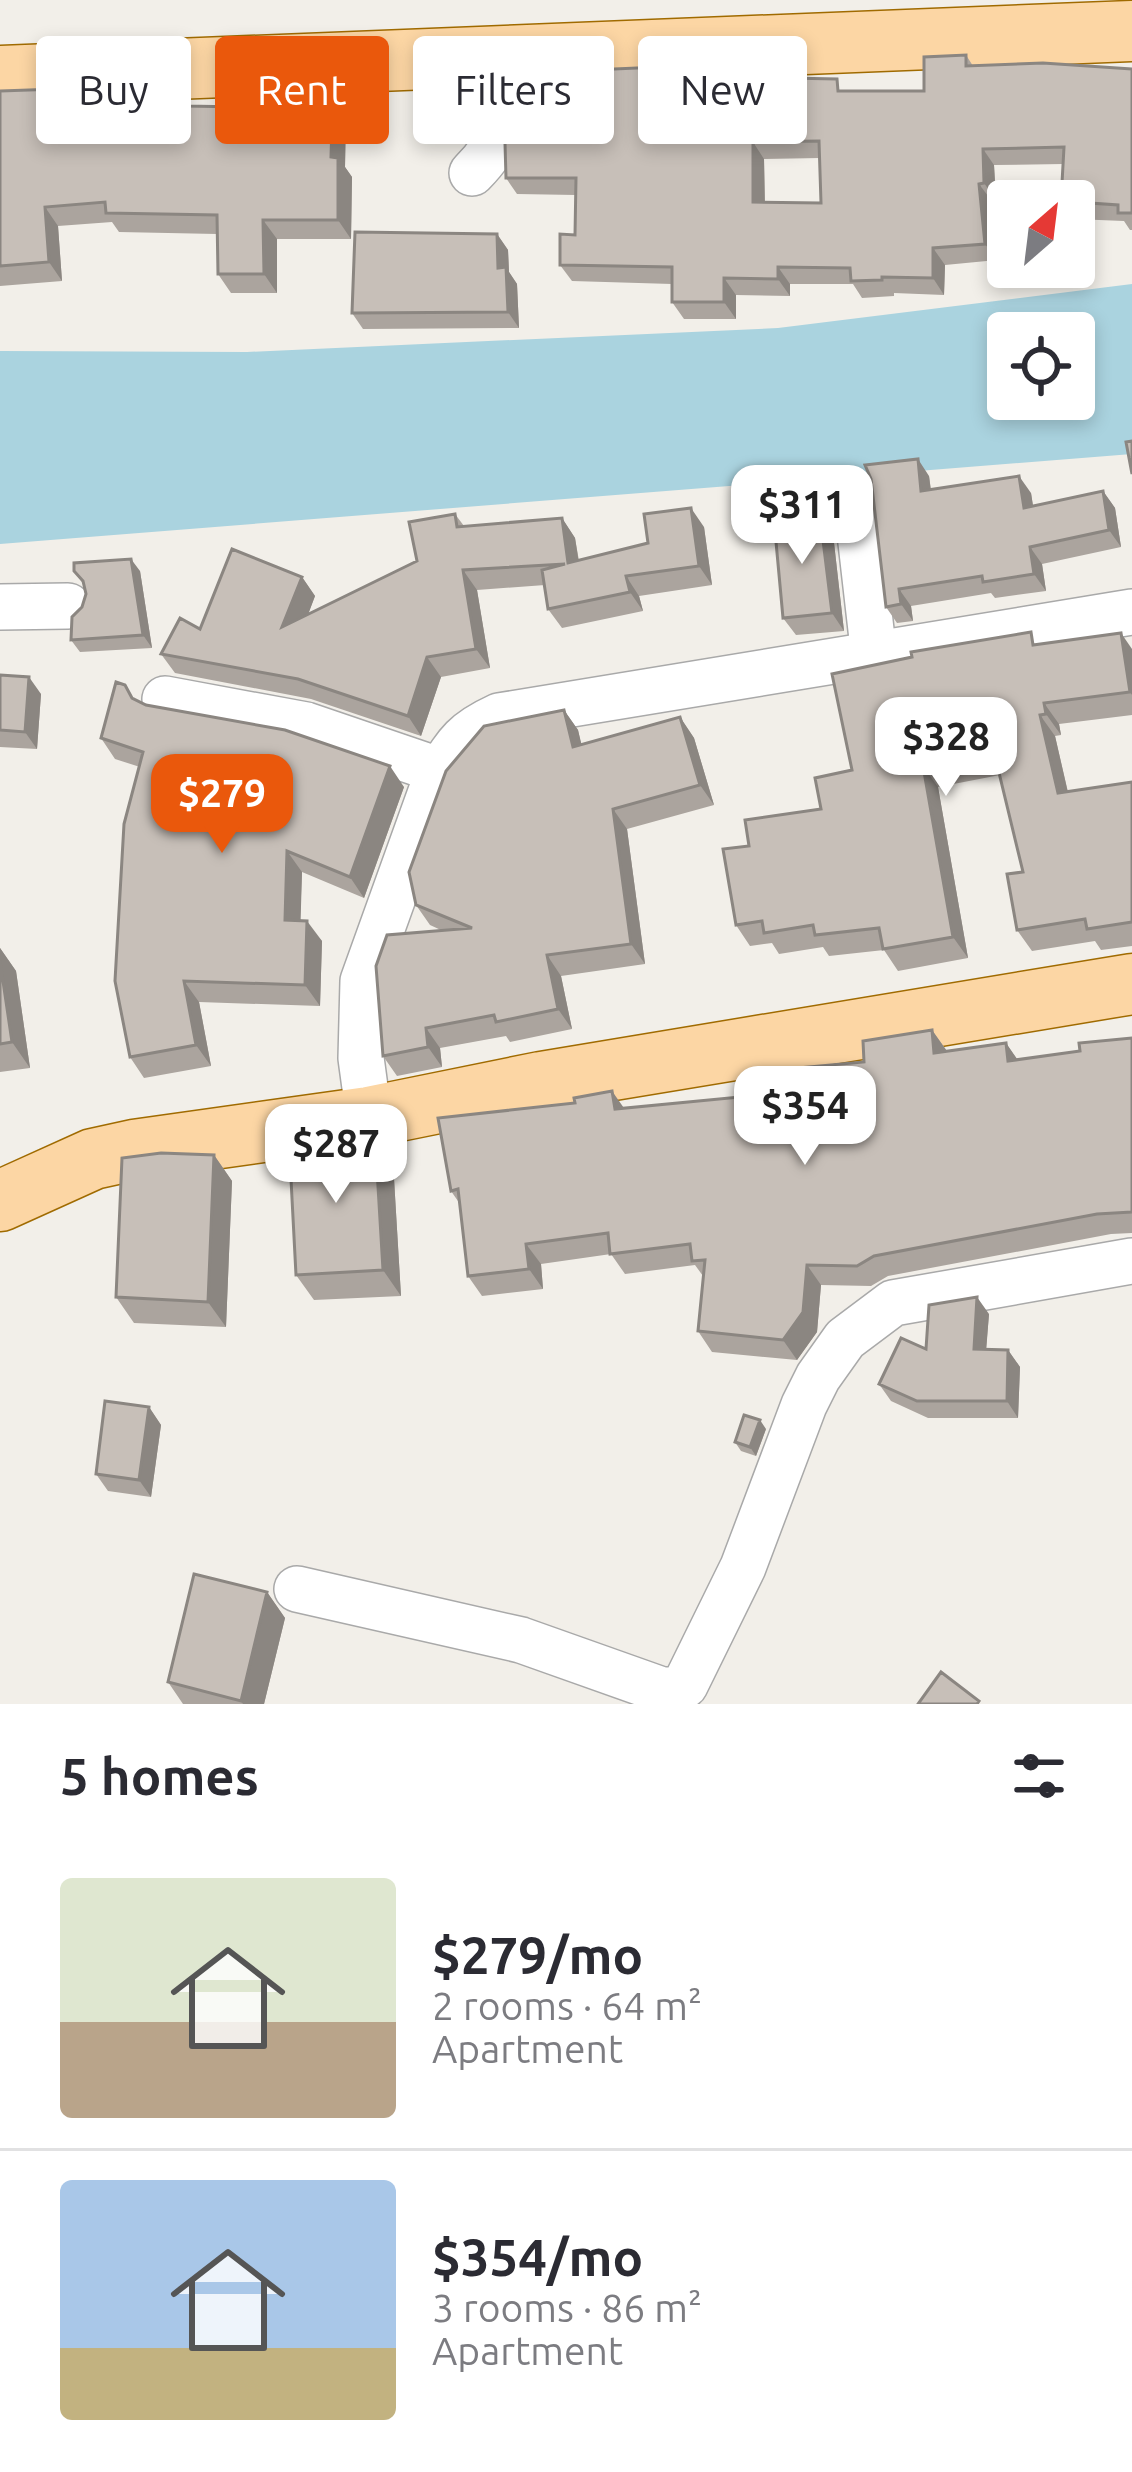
<!DOCTYPE html>
<meta charset="utf-8">
<style>
body{margin:0;font-family:Ubuntu,sans-serif;background:#f2f2f3;color:#2b2b33;height:100vh;display:flex;flex-direction:column;font-size:45px;white-space:nowrap}
*{box-sizing:border-box;margin:0}
p{font-size:39px;color:#7c7c81}
.icon{flex:none;width:66px;height:66px;fill:none;stroke:currentColor;stroke-width:2;stroke-linecap:round;stroke-linejoin:round}
.map{position:relative;height:1704px;overflow:hidden}
.sheet{display:flex;flex-direction:column;background:#fff;flex:1}
.sheet>*{flex:none}
.guide{position:absolute;left:36px;top:36px;width:1062px;height:108px;display:flex;gap:24px}
.needle{width:78px;rotate:28deg}
.buttons{position:absolute;left:987px;top:180px;display:grid;gap:24px}
.buttons a{display:grid;place-items:center;width:108px;height:108px;border-radius:12px;background:#fff;box-shadow:0 6px 18px #0003;font-size:60px}
.price{position:absolute;translate:-50% -102px;padding:0 27px;border-radius:24px;background:#fff;color:#222;font-size:39px;line-height:78px;filter:drop-shadow(0 3px 6px #0008)}
.price::after{content:'';position:absolute;left:50%;top:72px;width:36px;height:27px;margin-left:-18px;background:inherit;clip-path:polygon(0 0,100% 0,50% 100%)}
.price.selected{background:#ea580c;color:#fff}
ul{padding:0;list-style:none}
li{display:flex;align-items:center;gap:36px;height:300px;padding:0 60px}
li+li{border-top:3px solid #e1e1e2}
li span{display:grid;place-items:center;flex:none;width:336px;height:240px;border-radius:12px;color:#555}
li>.icon{margin-inline-start:auto}
span .icon{width:144px;height:144px;fill:#fffc;stroke-width:1}
li b{font-size:51px}
h2{display:flex;justify-content:space-between;align-items:center;height:144px;padding:0 60px;font-size:51px}
.chip{padding:0 42px;border-radius:12px;background:#fff;box-shadow:0 6px 18px #0003;font-size:42px;line-height:108px}
.chip.selected{background:#ea580c;color:#fff}
.map>svg:first-child{display:block}
</style>
<div class="map">
<svg width="1132" height="1704" viewBox="0 0 1132 1704">
<rect width="100%" height="100%" fill="#f2efe9"/>
<path fill="#aad3df" fill-rule="evenodd" d="M1132 284V454L0 544V351L247 352 778 328ZM1008 333H1074V399H1008Z"/>
<g fill="none" stroke-linecap="round" stroke-linejoin="round">
<defs>
<path id="minor" d="M472 173C510 135 508 109 508 58
M856 499 874 656
M0 607 68 606
M165 699 306 725 441 771
M369 1117 361 1058 363 981 436 778C457 744 462 733 499 716L1132 612
M297 1589 521 1640 662 1690H678L685 1685 743 1567 804 1405 818 1377 845 1339 893 1303 1132 1261"/>
<path id="major" d="M0 76 1132 31
M0 1201 93 1159 134 1150 369 1117 541 1082 1132 984"/>
</defs>
<use href="#minor" stroke="#a9a9a9" stroke-width="48"/>
<use href="#major" stroke="#a06b00" stroke-width="63"/>
<use href="#minor" stroke="#fff" stroke-width="45"/>
<use href="#major" stroke="#fcd6a4" stroke-width="60"/>
</g>
<path fill="#aba49e" fill-rule="evenodd" d="M966 55 973 66 1132 69V230H1130L1124 221 1074 219V201L1063 164 994 165 996 200H991L997 260 945 265 944 295 894 293V296L862 298 853 284H790V296L736 295V319H684L672 302V284L572 281 560 265 575 235 576 195 517 194 506 178 682 66 689 76 846 91H924ZM820 158 821 203 765 202 764 159Z
M115 87 118 92 194 106 243 107 302 99 333 92 346 111 345 167 352 177 351 239H277V293H231L218 274 217 234 119 232 112 222 58 226 62 281 0 286V91Z
M497 234 508 250 509 272 517 284 519 328 363 329 352 313Z
M929 476 931 490 1031 493 1033 506 1103 491 1115 508 1121 547 1042 564 1046 591 995 598 991 593 911 606 913 621 897 623 886 607Z
M455 514 464 526 562 518 575 538 579 561 704 527 712 585 639 596 643 611 562 628 548 609 545 585 477 590 490 668 441 677 421 736 311 699 175 673 161 654 200 629 302 577 315 596 308 614 417 561Z
M833 534 844 631 796 635 783 618Z
M74 571H140L152 648 80 652 71 640 86 594 84 585Z
M1039 644 1132 649V715L1059 724 1061 735 1055 736 1068 792 1132 782V946L1101 950 1095 941 1032 951 1017 930 1023 872 1000 775 938 787 968 958 898 971 884 950 829 956 823 947 779 954 772 943 750 946 736 925 749 846 821 809 852 770Z
M0 675 41 694 37 749 0 747Z
M135 699 146 705 404 787 364 898 302 872 300 920 322 941 320 1006 199 1002 211 1066 144 1078 130 1057 140 767 115 759 101 738Z
M564 710 578 730 581 744 680 717 694 738 714 805 627 829 645 964 561 976 572 1029 510 1042 506 1036 440 1048 442 1067 397 1076 383 1056 443 931 430 925 416 905Z
M0 948 16 971 30 1068 0 1072Z
M932 1030 947 1051 1006 1043 1017 1060 1080 1051 1132 1038V1233L1111 1234 888 1276 871 1286 821 1285 817 1332 797 1360 712 1352 698 1331 703 1276 695 1265 625 1274 611 1254 541 1264 543 1289 482 1296 468 1276 460 1204 451 1191 624 1109 761 1095 864 1062Z
M214 1155 232 1181 226 1327 134 1323 116 1297Z
M393 1162 401 1296 314 1300 296 1275Z
M989 1314 986 1349 1008 1350 1020 1367 1018 1418H928L891 1401 879 1384 926 1349Z
M149 1407 161 1425 151 1497 108 1491 96 1474Z
M766 1429 756 1456 741 1451 735 1442Z
M267 1592 285 1618 264 1704H183L168 1682Z"/>
<path fill="#8b8681" d="M333 92 346 111 345 167 352 177 351 239 338 220 331 157Z
M753 142 764 159 765 218 753 202Z
M983 149 994 165 996 200 984 183Z
M979 184 991 200 997 260 985 244Z
M45 207 58 226 62 281 49 262Z
M263 220 277 239V293L264 274Z
M497 234 508 250 509 272 517 284 519 328 508 312 498 268Z
M933 248 945 265 944 295 933 278Z
M778 267 790 284V296L778 279Z
M724 278 736 295V319L724 302Z
M918 459 929 476 933 508 921 491Z
M1019 476 1031 493 1036 525 1024 508Z
M1103 491 1115 508 1121 547 1109 530Z
M691 508 704 527 712 585 699 566Z
M820 516 833 534 844 631 832 613Z
M562 518 575 538 582 583 568 563Z
M1030 547 1042 564 1046 591 1034 574Z
M131 559 140 571 152 648 143 635Z
M463 570 477 590 490 668 476 649Z
M626 576 639 596 643 611 630 592Z
M302 577 315 596 296 647 282 627Z
M899 589 911 606 913 621 901 604Z
M1121 633 1132 649V695L1130 692Z
M427 657 441 677 421 736 408 716Z
M29 677 41 694 37 749 25 732Z
M1044 703 1059 724 1061 735 1046 714Z
M564 710 578 730 587 767 573 747Z
M1040 715 1055 736 1073 815 1058 793Z
M680 717 694 738 714 805 700 785Z
M390 766 404 787 364 898 350 877Z
M923 766 938 787 968 958 953 937Z
M613 809 627 829 645 964 631 944Z
M287 851 302 872 300 941 285 920Z
M307 921 322 941 320 1006 305 985Z
M0 948 16 971 30 1068 12 1042 0 961Z
M547 955 561 976 572 1029 558 1009Z
M184 981 199 1002 211 1066 196 1045Z
M426 1028 440 1048 442 1067 428 1047Z
M932 1030 946 1050 948 1073 934 1053Z
M1006 1043 1020 1063 1008 1061Z
M612 1091 626 1111 615 1109Z
M375 1136 393 1162 401 1296 383 1270Z
M214 1155 232 1181 226 1327 208 1302Z
M526 1244 541 1264 543 1289 529 1269Z
M807 1265 821 1285 817 1332 797 1360 783 1340Z
M977 1297 989 1314 985 1365 974 1349Z
M1008 1350 1020 1367 1018 1418 1007 1401Z
M149 1407 161 1425 151 1497 139 1480Z
M760 1420 766 1429 756 1456 750 1447Z
M267 1592 285 1618 264 1704H243L241 1701Z"/>
<path fill="#c7bfb8" stroke="#8b8681" stroke-width="3" fill-rule="evenodd" d="M966 55V66L1043 63 1132 69V213H1118V205L1061 201 1064 147 983 149 984 183 979 184 985 244 933 248V278L882 277V280L851 281 850 268 778 267V279L724 278V302H672V267L560 265V234L575 235 576 178H506L505 143 518 112 523 73 682 66V76L837 79 838 91H924V57ZM819 141 821 203 753 202V142Z
M115 87V92L185 94V106L243 107V103L302 99V91L333 92 331 157 338 158V220H263L264 274H218L217 215 106 213 105 202 45 207 49 262 0 266V91Z
M355 232 497 234 498 268 506 267 508 312 352 313Z
M1132 441V474L1126 442Z
M918 459 921 491 1019 476 1024 508 1103 491 1109 530 1030 547 1034 574 983 582 982 576 899 589 901 604 886 607 871 479 865 465Z
M691 508 699 566 626 576 630 592 548 609 542 570 565 564 463 570 476 649 427 657 408 716 298 679 161 654 180 618 200 629 232 549 302 577 282 627 417 561 409 522 455 514 457 527 562 518 568 563 648 543 644 514Z
M820 516 832 613 783 618 774 520Z
M131 559 143 635 71 640 72 617 82 607 86 594 83 581 74 571V563Z
M1031 632 1033 645 1121 633 1130 692 1044 703 1046 714 1040 715 1058 793 1132 782V922L1087 929 1085 919 1017 930 1007 874 1023 872 994 752 923 766 953 937 883 949 879 928 815 935 813 925 764 933 762 921 736 925 723 849 749 846 745 820 821 809 815 778 852 770 832 674 912 657 911 652Z
M0 675 29 677 25 732 0 730Z
M116 682 125 685 132 698 146 705 285 730 390 766 350 877 287 851 285 920 307 921 305 985 184 981 196 1045 130 1057 115 981 124 824 143 752 101 738Z
M564 710 573 747 680 717 700 785 613 809 631 944 547 955 558 1009 496 1022 494 1015 426 1028 428 1047 383 1056 376 966 387 935 472 928 416 905 409 872 446 771 484 726Z
M0 961 12 1042 0 1044Z
M932 1030 934 1053 1006 1043 1008 1061 1080 1051 1079 1043 1132 1038V1212L1097 1214 874 1256 857 1266 807 1265 803 1312 783 1340 698 1331 705 1260 692 1261 690 1244 610 1254 608 1233 526 1244 529 1269 468 1276 458 1189 451 1191 438 1118 575 1103 574 1098 612 1091 615 1109 761 1095 755 1072 864 1062 863 1041Z
M375 1136 383 1270 296 1275 289 1141Z
M161 1153 214 1155 208 1302 116 1297 122 1158Z
M977 1297 974 1349 1008 1350 1007 1401H917L879 1384 901 1338 926 1349 929 1305Z
M105 1401 149 1407 139 1480 96 1474Z
M744 1415 760 1420 750 1447 735 1442Z
M194 1574 267 1592 241 1701 168 1682Z
M941 1672 979 1701 977 1704H918Z"/>
</svg>
<div class="buttons">
<a><svg class="needle" viewBox="-14 -14 28 28"><path d="M0-13l5 13h-10z" fill="#e53935"/><path d="M0 13l5-13h-10z" fill="#7c7c81"/></svg></a>
<a><svg class="icon" aria-label="locate" viewBox="0 0 24 24"><circle cx="12" cy="12" r="6"/><path d="M12 2v4M12 18v4M2 12h4M18 12h4"/></svg></a>
</div>
<b class="price" style="left:802px;top:567px">$311</b>
<b class="price" style="left:946px;top:799px">$328</b>
<b class="price selected" style="left:222px;top:856px">$279</b>
<b class="price" style="left:805px;top:1168px">$354</b>
<b class="price" style="left:336px;top:1206px">$287</b>
<div class="guide">
<a class="chip">Buy</a>
<a class="chip selected">Rent</a>
<a class="chip">Filters</a>
<a class="chip">New</a>
</div>
</div>
<section class="sheet">
<h2>5 homes<svg class="icon" aria-label="filters" viewBox="0 0 24 24"><path d="M4 7h16M4 17h16"/><circle cx="9" cy="7" r="2"/><circle cx="15" cy="17" r="2"/></svg></h2>
<ul>
<li><span style="background:linear-gradient(#dfe7d0 60%,#b9a48a 0)"><svg class="icon" aria-label="home" viewBox="0 0 24 24"><path d="M3 11l9-7 9 7M6 9v11h12V9"/></svg></span><div><b>$279/mo</b><p>2 rooms · 64 m²</p><p>Apartment</p></div></li>
<li><span style="background:linear-gradient(#a9c7e8 70%,#c2b280 0)"><svg class="icon" aria-label="home" viewBox="0 0 24 24"><path d="M3 11l9-7 9 7M6 9v11h12V9"/></svg></span><div><b>$354/mo</b><p>3 rooms · 86 m²</p><p>Apartment</p></div></li>
</ul>
</section>
